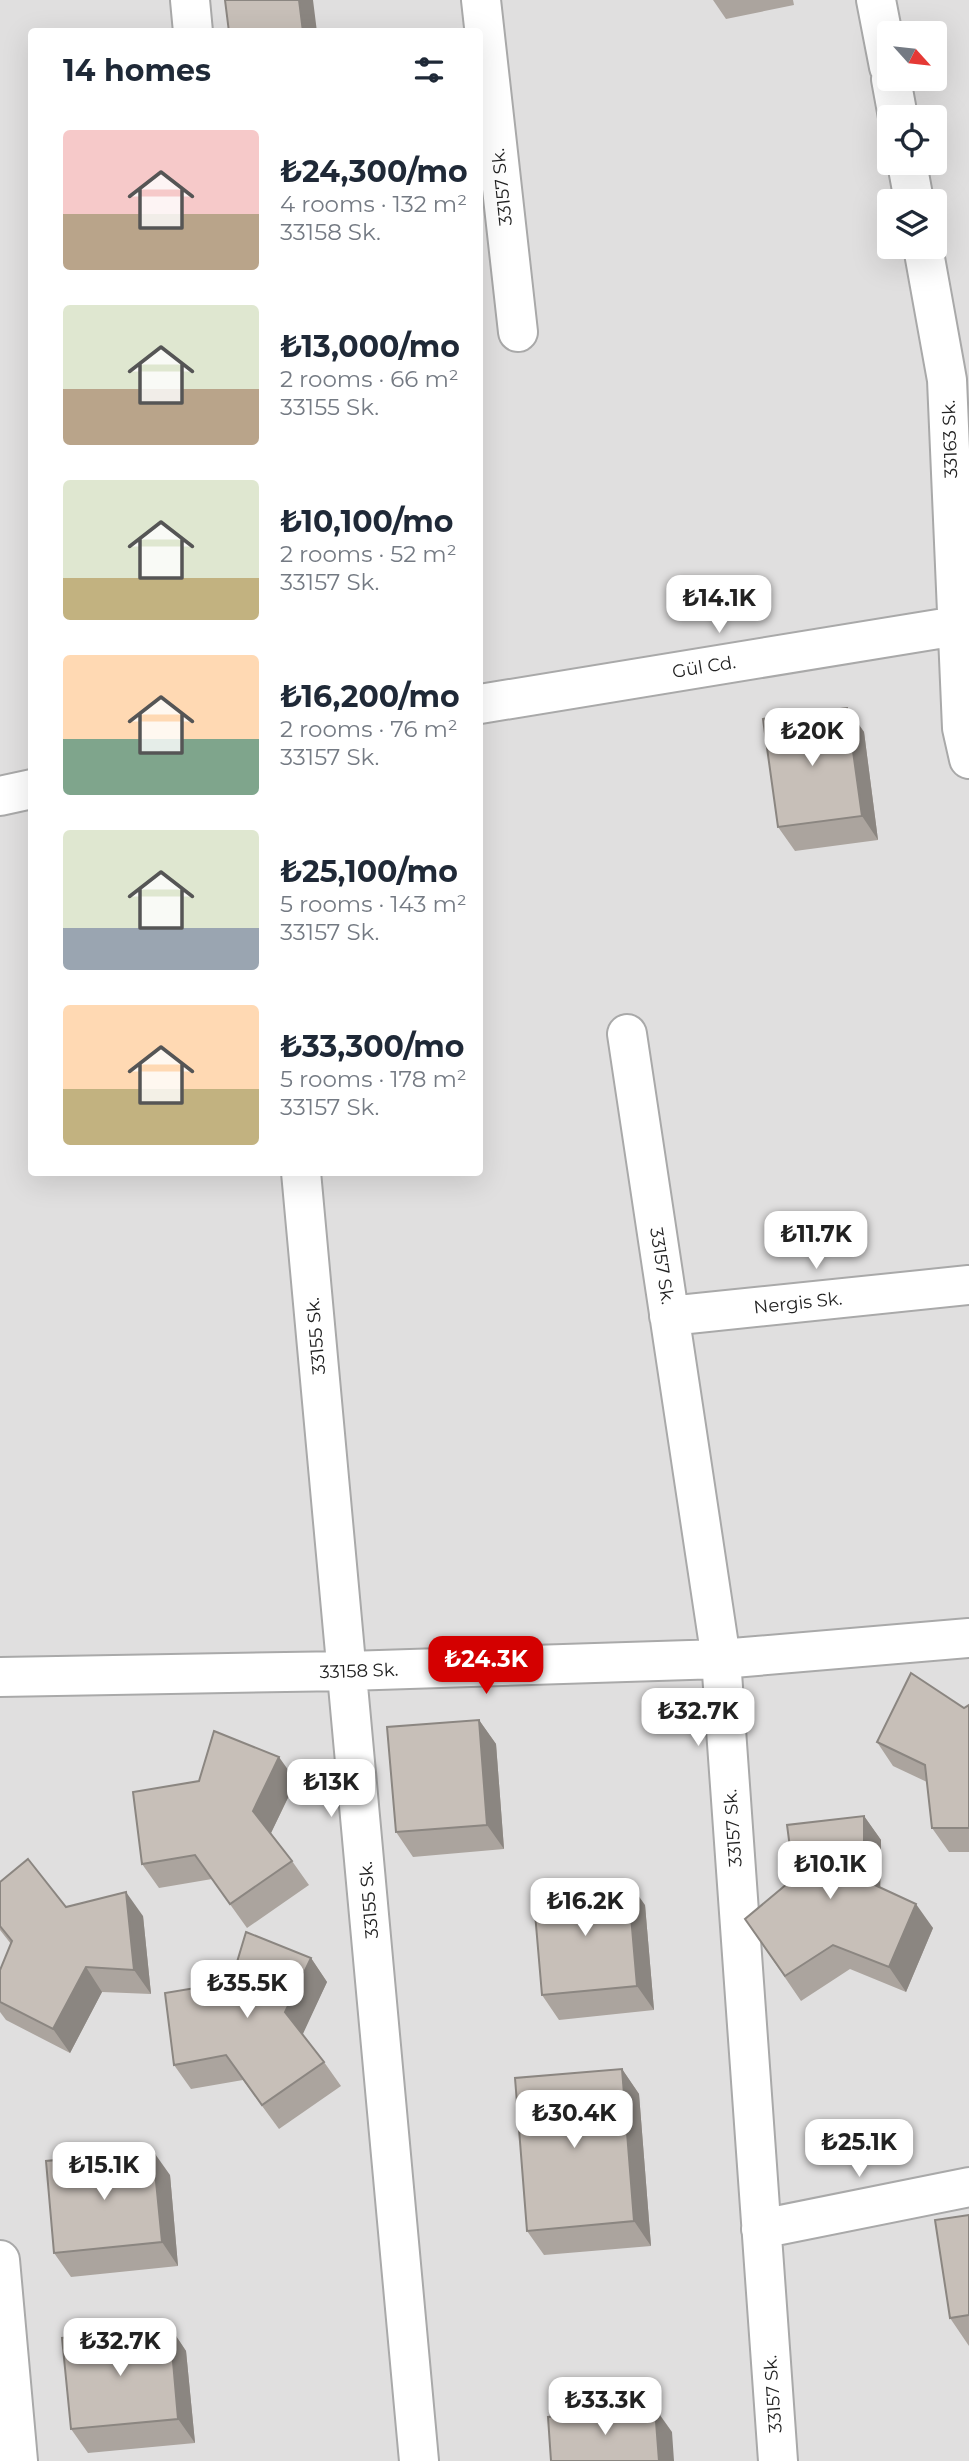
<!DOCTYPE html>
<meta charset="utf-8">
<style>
body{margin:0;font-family:Montserrat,sans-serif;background:#f2f2f3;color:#1f2937;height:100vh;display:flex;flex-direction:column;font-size:26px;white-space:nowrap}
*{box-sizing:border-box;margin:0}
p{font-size:23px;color:#747a83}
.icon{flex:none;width:38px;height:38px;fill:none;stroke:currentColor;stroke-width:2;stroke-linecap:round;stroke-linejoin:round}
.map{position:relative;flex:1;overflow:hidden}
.sheet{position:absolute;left:28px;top:28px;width:455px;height:1148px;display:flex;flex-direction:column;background:#fff;border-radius:7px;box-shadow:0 7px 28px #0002}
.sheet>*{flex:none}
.needle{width:46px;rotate:117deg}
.tools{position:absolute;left:877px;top:21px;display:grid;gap:14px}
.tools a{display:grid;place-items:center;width:70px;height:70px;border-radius:7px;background:#fff;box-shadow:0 7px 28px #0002;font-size:35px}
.price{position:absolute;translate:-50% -60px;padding:0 16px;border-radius:14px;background:#fff;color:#222;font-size:23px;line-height:46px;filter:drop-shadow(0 2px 4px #0008)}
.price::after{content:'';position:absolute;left:50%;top:42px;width:21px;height:16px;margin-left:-10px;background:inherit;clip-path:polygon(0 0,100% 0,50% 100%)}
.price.selected{background:#d40000;color:#fff}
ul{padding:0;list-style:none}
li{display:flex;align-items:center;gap:21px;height:175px;padding:0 35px}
li span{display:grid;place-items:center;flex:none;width:196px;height:140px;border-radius:7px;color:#555}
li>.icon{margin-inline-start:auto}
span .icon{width:84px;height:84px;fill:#fffc;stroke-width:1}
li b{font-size:30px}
h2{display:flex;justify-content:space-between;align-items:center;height:84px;padding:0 35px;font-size:30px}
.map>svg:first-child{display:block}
</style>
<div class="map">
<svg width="969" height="2461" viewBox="0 0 969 2461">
<rect width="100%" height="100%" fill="#f2efe9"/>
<path fill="#e0dfdf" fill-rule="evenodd" d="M0 0H969V2461H0ZM32 32H480V1172H32ZM889 33H934V79H889ZM889 117H934V163H889ZM889 201H934V247H889Z"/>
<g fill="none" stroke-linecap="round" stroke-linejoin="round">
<defs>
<path id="minor" d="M190 0 193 32
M481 0 518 332
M876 0 889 67
M891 79 898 117
M907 163 914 201
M923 247 947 380 962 728 969 759
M480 704 969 624
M0 796 32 789
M627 1034 721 1659 778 2461
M301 1172 419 2461
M669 1316 969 1285
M0 1677 348 1671 721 1659 969 1638
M761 2229 969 2187
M0 2260 18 2461"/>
</defs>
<use href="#minor" stroke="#a9a9a9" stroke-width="42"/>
<use href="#minor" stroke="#fff" stroke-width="38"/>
</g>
<path fill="#aba49e" d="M713 0H793L794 5 726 19Z
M847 708 864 732 878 840 795 851 778 827Z
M969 1705V1852H949L932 1828 927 1782 893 1766 877 1742 964 1708Z
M479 1720 496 1744 504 1849 413 1857 396 1832Z
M296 1781 271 1833 292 1861 309 1885 247 1928 212 1879 159 1888 142 1864Z
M864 1816 881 1840 880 1887 933 1928 906 1992 850 1969 801 2001 745 1919 794 1878Z
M0 1882 66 1907 143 1916 151 1994 102 1992 70 2053 6 2020 0 2012V1970L11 1944 0 1930Z
M645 1905 654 2010 559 2020 542 1995Z
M311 1958 327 1982 302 2034 324 2062 341 2086 279 2129 243 2080 191 2089 174 2065 231 1982Z
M622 2069 639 2094 651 2246 544 2255 527 2231Z
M170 2175 178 2266 71 2277 54 2253Z
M969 2215V2346L950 2318Z
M170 2327 186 2351 195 2443 88 2453 71 2429Z"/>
<path fill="#8b8681" d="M299 0H313L317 32H303Z
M847 708 864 732 878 840 862 816Z
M479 1720 496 1744 504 1849 487 1825Z
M279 1757 296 1781 270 1835 253 1811Z
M864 1816 881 1840 880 1904 864 1880Z
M628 1881 645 1905 654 2010 637 1986Z
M126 1892 143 1916 151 1994 134 1970Z
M916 1904 933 1928 906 1992 889 1967Z
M311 1958 327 1982 302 2036 285 2012Z
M86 1967 102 1992 70 2053 53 2029Z
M622 2069 639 2094 651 2246 634 2221Z
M153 2151 170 2175 178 2266 162 2242Z
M170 2327 186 2351 195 2443 178 2419Z
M655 2408 672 2432 674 2461H659Z"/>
<path fill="#c7bfb8" stroke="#8b8681" stroke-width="2" d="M225 0H299L303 32H229Z
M847 708 862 816 778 827 763 719Z
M911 1673 964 1708 969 1705V1828H932L925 1765 877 1742Z
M479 1720 487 1825 396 1832 387 1727Z
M214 1731 279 1757 253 1811 292 1861 230 1904 195 1855 142 1864 133 1792 199 1781Z
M864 1816V1880L916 1904 889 1967 833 1945 785 1976 745 1919 794 1878 787 1825Z
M28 1859 66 1907 126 1892 134 1970 86 1967 53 2029 0 2002V1970L12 1941 0 1926V1882Z
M628 1881 637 1986 542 1995 533 1890Z
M246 1932 311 1958 285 2012 324 2062 262 2105 226 2055 174 2065 165 1993 231 1982Z
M622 2069 634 2221 527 2231 515 2078Z
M153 2151 162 2242 54 2253 46 2161Z
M969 2215V2315L950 2318 935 2220Z
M170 2327 178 2419 71 2429 62 2338Z
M655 2408 659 2461H551L548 2417Z"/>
<g text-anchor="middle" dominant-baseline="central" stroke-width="7" stroke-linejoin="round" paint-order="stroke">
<g font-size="18" fill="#222" stroke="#fff">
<text transform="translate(502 187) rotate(-96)">33157 Sk.</text>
<text transform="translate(950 439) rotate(-92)">33163 Sk.</text>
<text transform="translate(704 667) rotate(-9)">Gül Cd.</text>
<text transform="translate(662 1266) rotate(81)">33157 Sk.</text>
<text transform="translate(798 1303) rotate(-6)">Nergis Sk.</text>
<text transform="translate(316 1336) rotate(-95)">33155 Sk.</text>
<text transform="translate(359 1671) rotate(-2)">33158 Sk.</text>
<text transform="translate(733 1828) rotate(-94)">33157 Sk.</text>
<text transform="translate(369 1900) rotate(-95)">33155 Sk.</text>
<text transform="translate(773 2394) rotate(-94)">33157 Sk.</text>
</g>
</g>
</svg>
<div class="tools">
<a><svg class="needle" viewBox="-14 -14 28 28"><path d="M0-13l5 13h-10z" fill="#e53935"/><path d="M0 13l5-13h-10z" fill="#747a83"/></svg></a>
<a><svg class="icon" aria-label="locate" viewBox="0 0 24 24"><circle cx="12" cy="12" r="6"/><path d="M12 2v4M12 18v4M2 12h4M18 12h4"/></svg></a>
<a><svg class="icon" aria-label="layers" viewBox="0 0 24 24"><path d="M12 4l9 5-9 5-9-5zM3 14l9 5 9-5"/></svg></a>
</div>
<b class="price" style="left:719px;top:635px">₺14.1K</b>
<b class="price" style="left:812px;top:768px">₺20K</b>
<b class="price" style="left:816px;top:1271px">₺11.7K</b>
<b class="price selected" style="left:486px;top:1696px">₺24.3K</b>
<b class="price" style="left:698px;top:1748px">₺32.7K</b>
<b class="price" style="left:331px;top:1819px">₺13K</b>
<b class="price" style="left:830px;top:1901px">₺10.1K</b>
<b class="price" style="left:585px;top:1938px">₺16.2K</b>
<b class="price" style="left:247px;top:2020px">₺35.5K</b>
<b class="price" style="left:574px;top:2150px">₺30.4K</b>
<b class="price" style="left:859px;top:2179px">₺25.1K</b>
<b class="price" style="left:104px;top:2202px">₺15.1K</b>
<b class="price" style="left:120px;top:2378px">₺32.7K</b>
<b class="price" style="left:605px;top:2437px">₺33.3K</b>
<section class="sheet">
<h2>14 homes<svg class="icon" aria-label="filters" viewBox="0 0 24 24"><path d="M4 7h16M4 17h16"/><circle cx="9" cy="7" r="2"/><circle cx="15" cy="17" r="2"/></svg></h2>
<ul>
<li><span style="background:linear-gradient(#f6c9c9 60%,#b9a48a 0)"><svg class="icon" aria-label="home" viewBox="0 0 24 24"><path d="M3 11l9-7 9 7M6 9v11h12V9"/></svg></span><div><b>₺24,300/mo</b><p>4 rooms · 132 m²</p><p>33158 Sk.</p></div></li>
<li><span style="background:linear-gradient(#dfe7d0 60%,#b9a48a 0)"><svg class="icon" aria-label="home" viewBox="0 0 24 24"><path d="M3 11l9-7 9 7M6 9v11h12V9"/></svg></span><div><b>₺13,000/mo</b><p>2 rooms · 66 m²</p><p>33155 Sk.</p></div></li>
<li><span style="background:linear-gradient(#dfe7d0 70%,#c2b280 0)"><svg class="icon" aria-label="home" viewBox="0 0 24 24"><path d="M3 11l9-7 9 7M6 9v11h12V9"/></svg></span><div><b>₺10,100/mo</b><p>2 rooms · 52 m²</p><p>33157 Sk.</p></div></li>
<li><span style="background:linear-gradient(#ffd9b3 60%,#7fa58c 0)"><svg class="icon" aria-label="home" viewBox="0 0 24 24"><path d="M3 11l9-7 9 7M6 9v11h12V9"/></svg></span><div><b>₺16,200/mo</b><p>2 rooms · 76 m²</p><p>33157 Sk.</p></div></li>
<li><span style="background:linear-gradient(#dfe7d0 70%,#9aa5b1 0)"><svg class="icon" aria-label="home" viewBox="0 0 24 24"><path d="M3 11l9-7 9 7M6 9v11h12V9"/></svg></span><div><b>₺25,100/mo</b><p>5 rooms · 143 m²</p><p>33157 Sk.</p></div></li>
<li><span style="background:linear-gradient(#ffd9b3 60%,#c2b280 0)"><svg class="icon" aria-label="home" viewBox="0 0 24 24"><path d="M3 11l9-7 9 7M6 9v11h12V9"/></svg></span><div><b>₺33,300/mo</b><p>5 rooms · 178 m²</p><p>33157 Sk.</p></div></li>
</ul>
</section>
</div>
